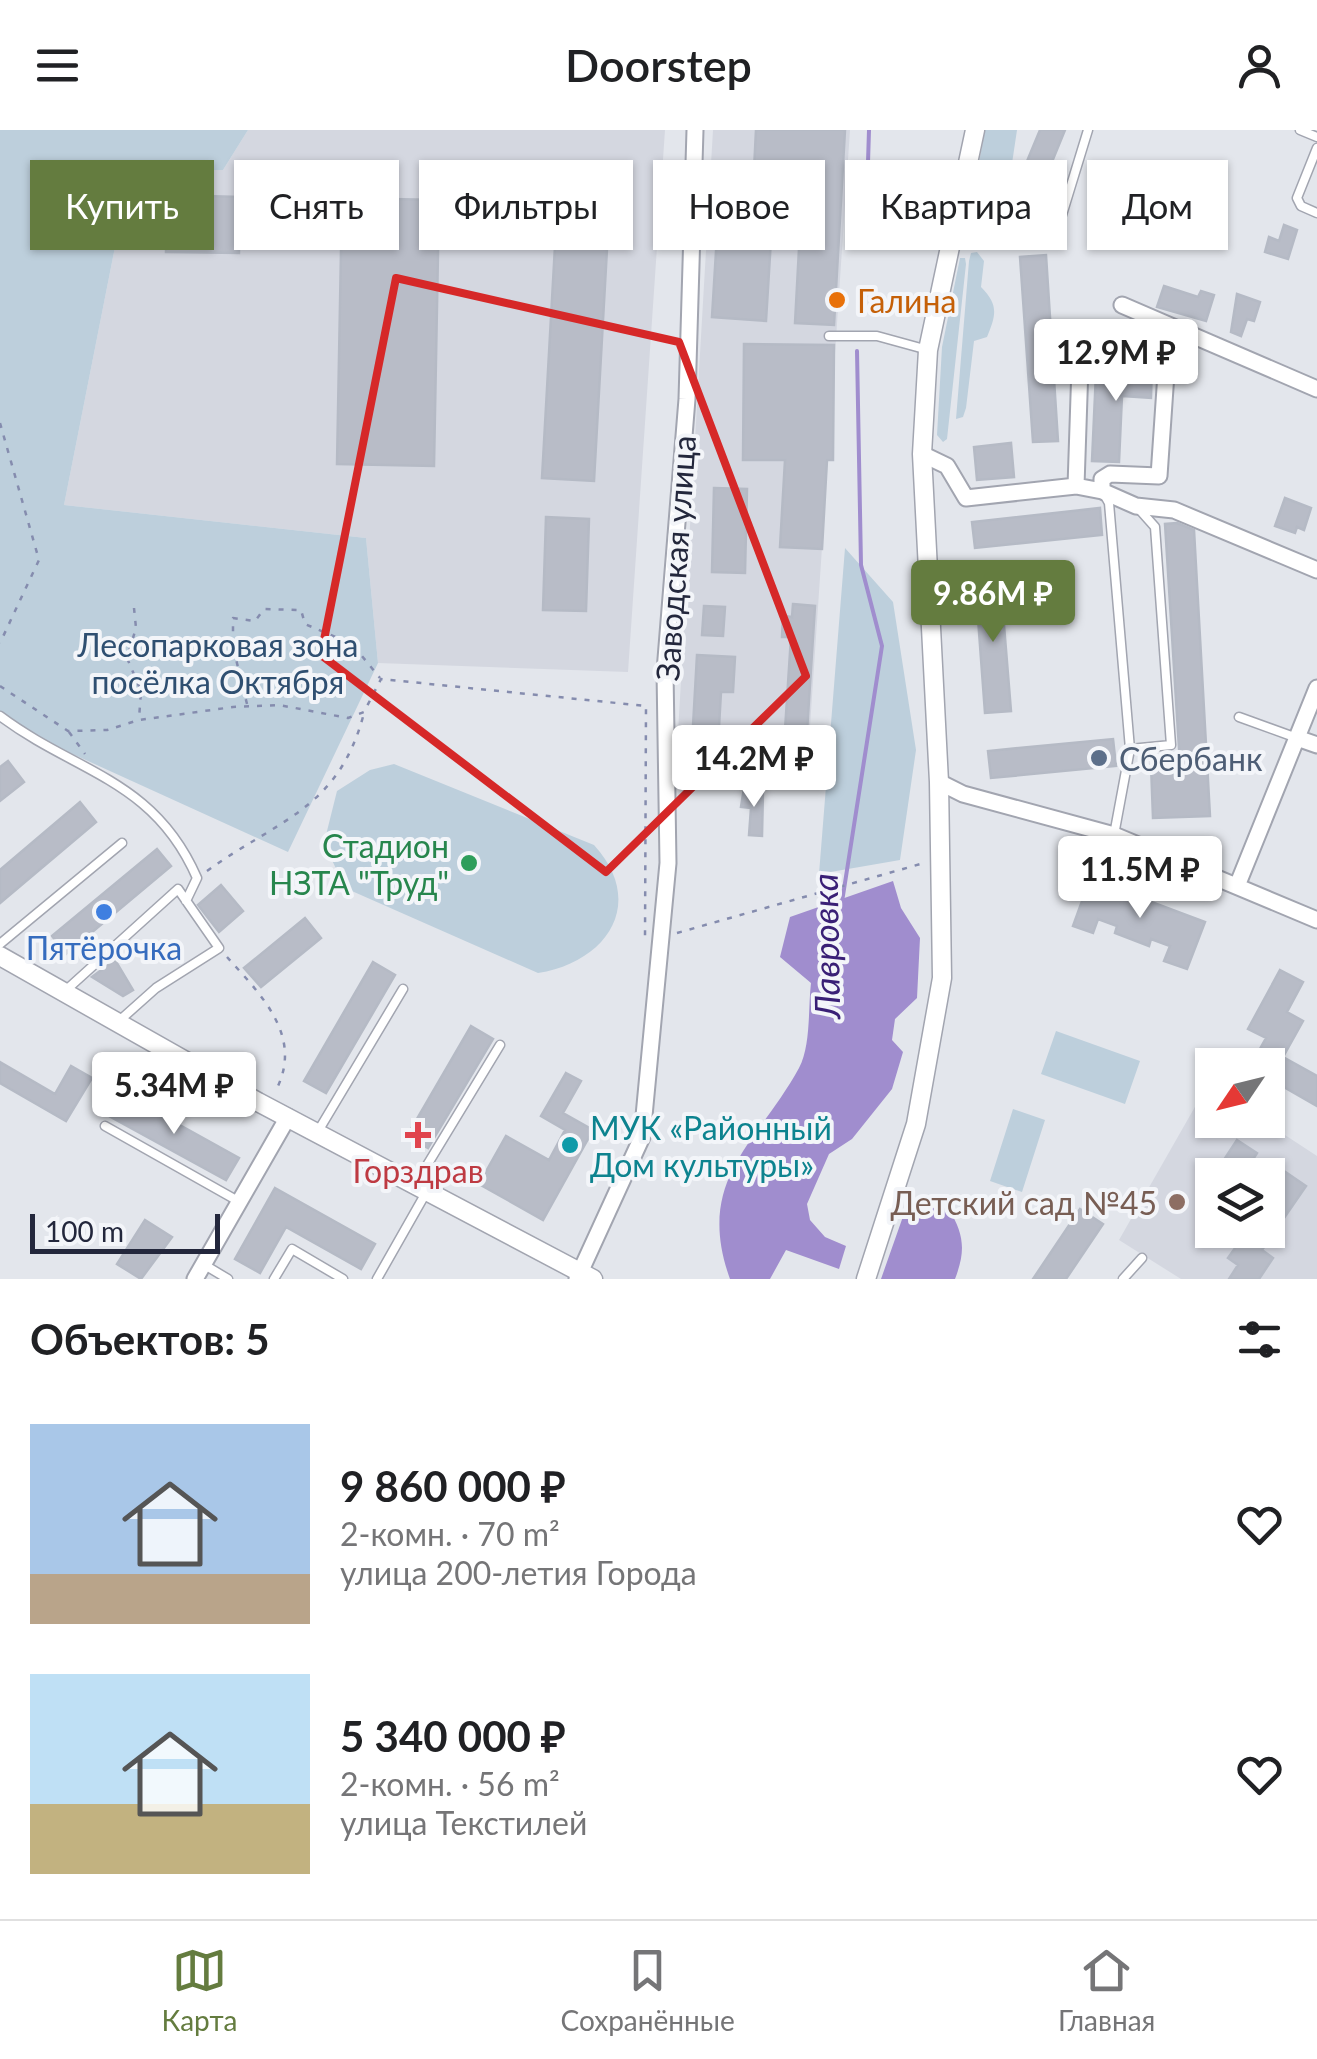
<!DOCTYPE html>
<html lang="ru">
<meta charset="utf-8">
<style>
body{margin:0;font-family:Lato,sans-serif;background:#f6f6f6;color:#202124;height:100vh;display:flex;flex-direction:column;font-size:38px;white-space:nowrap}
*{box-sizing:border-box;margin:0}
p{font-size:32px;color:#757577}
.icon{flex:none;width:55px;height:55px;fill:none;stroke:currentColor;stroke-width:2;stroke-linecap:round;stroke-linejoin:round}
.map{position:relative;height:1149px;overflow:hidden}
.sheet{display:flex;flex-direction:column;background:#fff;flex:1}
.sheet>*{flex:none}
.hud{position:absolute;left:30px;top:30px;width:1258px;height:90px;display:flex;gap:20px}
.needle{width:65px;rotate:235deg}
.buttons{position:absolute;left:1195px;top:918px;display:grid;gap:20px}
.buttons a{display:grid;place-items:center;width:90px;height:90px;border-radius:0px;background:#fff;box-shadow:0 2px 8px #0004;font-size:50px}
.scale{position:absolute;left:30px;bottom:25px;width:190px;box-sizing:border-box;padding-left:10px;border:5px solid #23273c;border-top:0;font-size:28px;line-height:35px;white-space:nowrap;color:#23273c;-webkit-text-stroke:8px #f3f5f9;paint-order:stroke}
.price{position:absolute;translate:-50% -85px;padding:0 22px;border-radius:10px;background:#fff;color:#222;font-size:32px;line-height:65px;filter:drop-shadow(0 2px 5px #0008)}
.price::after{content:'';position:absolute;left:50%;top:60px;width:30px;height:22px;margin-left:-15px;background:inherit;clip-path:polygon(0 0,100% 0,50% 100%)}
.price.current{background:#647c3f;color:#fff}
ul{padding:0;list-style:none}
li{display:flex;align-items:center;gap:30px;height:250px;padding:0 30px}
li span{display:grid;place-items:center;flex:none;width:280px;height:200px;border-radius:0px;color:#555}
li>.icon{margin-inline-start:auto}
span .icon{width:120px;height:120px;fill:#fffc;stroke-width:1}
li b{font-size:42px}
h2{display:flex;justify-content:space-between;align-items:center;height:120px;padding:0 30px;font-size:42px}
.tag{padding:0 35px;border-radius:0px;background:#fff;box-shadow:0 2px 8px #0004;font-size:35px;line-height:90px}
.tag.current{background:#647c3f;color:#fff}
header{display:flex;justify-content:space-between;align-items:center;height:130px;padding:0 30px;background:#fff;font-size:45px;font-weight:600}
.menu{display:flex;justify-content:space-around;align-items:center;height:140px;border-top:2px solid #e0e0e0;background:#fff;font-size:28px;color:#757577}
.menu a{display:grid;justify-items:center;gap:5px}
.menu .current{color:#647c3f}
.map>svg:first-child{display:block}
</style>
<header><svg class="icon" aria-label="menu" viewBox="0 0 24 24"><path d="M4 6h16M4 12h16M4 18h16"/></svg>Doorstep<svg class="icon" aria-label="person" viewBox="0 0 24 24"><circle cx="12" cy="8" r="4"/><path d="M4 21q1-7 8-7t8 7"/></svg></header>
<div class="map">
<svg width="1317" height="1149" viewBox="0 0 1317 1149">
<rect width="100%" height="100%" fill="#e3e6ec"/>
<path fill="#d4d7e0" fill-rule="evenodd" d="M248 0H665L628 542 378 533 366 408 64 375 130 41 223 40Z
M713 0H850L807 641 676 637Z
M1208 954 1212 957V990H1262L1317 1026V1149H1181L1119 1110ZM1212 1045H1268V1100H1212Z"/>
<path fill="#bdcfdc" d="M0 0H248L223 40 130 41 64 375 366 408 378 533 288 722 0 591Z
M985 0H1017L1004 87 985 100 972 97 969 86Z
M977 122 984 131 981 157C999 175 996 185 987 207L974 211 966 278 963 287 956 289 969 131 971 123Z
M960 128H965L966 134 947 309 943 312 937 305 942 217Z
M845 418 893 472 916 620 900 730 819 744Z
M394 634 594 715C647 773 607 832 538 843L345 758 324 713 337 661 370 640Z
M1056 901 1140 931 1125 974 1041 944Z
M1013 979 1045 990 1022 1062 990 1051Z"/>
<path fill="#a08dce" d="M893 751 901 778 920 808 917 868 895 889 892 910 903 922 892 959 852 1009 829 1024 807 1074 810 1090 825 1107 846 1116 839 1139 786 1120 770 1149H730C694 1049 758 1013 799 938 811 916 808 878 811 853L780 827 790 787Z
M931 1075 949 1079C964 1105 966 1120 955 1149H881L906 1078Z"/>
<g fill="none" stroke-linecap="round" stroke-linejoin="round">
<path stroke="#a08dce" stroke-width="4" d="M867 65 869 0
M842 772 882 516 861 435 857 221"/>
</g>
<path fill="#b8bcc7" stroke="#b5bac5" stroke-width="2.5" d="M756 0H845L834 195 795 193 802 63 753 60Z
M1040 0H1065L1047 44 1061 50 1041 99 1017 89 1037 41 1025 36Z
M167 65 240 67 239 123 166 122Z
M342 68 439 70 434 336 337 334Z
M1284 95 1297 100 1288 129 1265 122 1269 107 1279 111Z
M717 105 771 109 766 191 712 187Z
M555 116 607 119 594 351 542 348Z
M1046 125 1058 311 1033 312 1020 127Z
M1164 156 1198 167 1201 161 1214 165 1206 191 1157 177Z
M1237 164 1260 172 1254 191 1247 189 1241 206 1231 202Z
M744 214 834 215 833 330H827L822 419 780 417 785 330H743Z
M1110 231 1152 232 1151 268 1122 266 1119 332 1092 331 1096 243 1109 244Z
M1011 313 1014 347 977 350 974 317Z
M714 358 747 359 745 443 712 442Z
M1285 368 1311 378 1304 400 1297 397 1295 403 1275 396Z
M1100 378 1102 405 975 418 972 392Z
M546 387 589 389 586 481 543 480Z
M1177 393 1194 400 1210 686 1153 688 1151 635 1180 634 1165 394Z
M1000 446 1011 581 985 583 975 448Z
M793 474 815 476 807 602 785 600 791 507H782L783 486 792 487Z
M704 476 725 477 723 506 702 505Z
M697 525 735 527 733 562H721L719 597 693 596Z
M1113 609 1116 636 991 648 988 621Z
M705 618 785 621V634L705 631Z
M8 631 24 652 0 671V637Z
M744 658 763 661 762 706 749 705 751 678 741 677Z
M80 672 96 692 0 773V740Z
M157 719 171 736 66 824 52 806Z
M1090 749 1205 792 1187 839 1164 831 1170 816 1151 809 1149 816 1115 803 1117 796 1098 789 1093 803 1073 796Z
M221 755 243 781 219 802 198 775Z
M305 788 321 808 261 857 244 838Z
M115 830 133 860 123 866 92 847Z
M373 832 395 845 326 963 304 951Z
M1280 840 1303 852 1287 882 1303 891 1283 927 1317 946V976L1268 948V935H1251L1266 908 1248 899Z
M471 896 493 909 428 1018 407 1006Z
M0 932 55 964 71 936 92 948 66 991 0 953Z
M566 943 581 951 563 983 593 1000 543 1090 479 1054 506 1006 549 1030 565 1000 541 986Z
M122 963 239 1028 226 1050 109 986Z
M1237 1010 1257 1023 1243 1045H1214Z
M1284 1041 1306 1056 1262 1120 1273 1128 1259 1149H1229L1238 1135 1228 1128 1248 1100H1268V1067Z
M275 1058 375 1114 361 1139 286 1097 260 1143 235 1129Z
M1080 1079 1103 1094 1066 1149H1033Z
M145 1090 172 1107 141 1149 117 1134Z"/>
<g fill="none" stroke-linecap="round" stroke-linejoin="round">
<defs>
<path id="service" d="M1300 0 1317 7
M1317 18 1297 68 1301 76 1317 83
M951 111 1049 110 1058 98 1088 0
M829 206H877L928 220
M1104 364 1109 373 1130 619 1114 705
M0 586C76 643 154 649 197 748L186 771
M1239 587 1297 608
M1130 619 1171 615 1155 397 1139 379
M0 814 122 713
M64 862 178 759 219 818 156 858 119 891
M105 996 238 1071
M317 1003 403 859
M415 1055 500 915
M203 1134 228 1149
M274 1149 292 1119 343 1149
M377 1149 427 1061
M1123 1149 1142 1128"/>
<path id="minor" d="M1122 175 1317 259
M922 324 947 336 966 368 1076 356 1102 361 1136 376 1174 380 1317 440
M1076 356 1081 206 1168 214 1159 346 1110 344 1102 349V361
M1297 608 1317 615
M939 652 963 664 1114 705 1317 790
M1237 756 1317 558
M195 1149 288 987
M577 1149 642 1007 668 733 665 541 687 269 695 0"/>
<path id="tertiary" d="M0 826 258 972 593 1149
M866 1149 916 994 942 848 939 652 922 324 928 220 975 0"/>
</defs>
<use href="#service" stroke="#a2a5b0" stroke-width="11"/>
<use href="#minor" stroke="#a2a5b0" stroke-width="19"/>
<use href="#tertiary" stroke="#a2a5b0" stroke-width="21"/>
<path stroke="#858cae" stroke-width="2.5" stroke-dasharray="5 8" stroke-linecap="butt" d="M0 293 39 430 0 513
M134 478 136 498 127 528 141 561 139 589
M0 556 68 601 107 600 139 590 233 577 279 575 348 588 364 582 381 549 646 576 645 810
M247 574 234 521 239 511 233 505V488L255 491 264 479 301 480 305 494 352 514 380 548
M69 602 85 624
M207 741C279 689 339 679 364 583
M677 803 924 733
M227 827C261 865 305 907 275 962"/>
<use href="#service" stroke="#fff" stroke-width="8"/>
<use href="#minor" stroke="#fff" stroke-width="15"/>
<use href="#tertiary" stroke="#fff" stroke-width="18"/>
</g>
<path fill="none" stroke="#d62828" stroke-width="8" stroke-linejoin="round" d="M396 148 679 212 806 546 606 742 321 525Z"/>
<circle fill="#e8710a" stroke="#f3f5f9" stroke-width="4" cx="837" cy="170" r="10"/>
<circle fill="#5c6f8a" stroke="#f3f5f9" stroke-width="4" cx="1099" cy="628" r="10"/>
<circle fill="#2e9e5b" stroke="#f3f5f9" stroke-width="4" cx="469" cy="733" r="10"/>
<circle fill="#3f7fe0" stroke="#f3f5f9" stroke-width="4" cx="104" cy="782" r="10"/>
<path fill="#e0444e" stroke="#f3f5f9" stroke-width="4" d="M413 990h10v10h10v10h-10v10h-10v-10h-10v-10h10z"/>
<circle fill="#0f9aa8" stroke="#f3f5f9" stroke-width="4" cx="570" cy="1015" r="10"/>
<circle fill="#8d6e63" stroke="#f3f5f9" stroke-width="4" cx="1177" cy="1072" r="10"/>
<g text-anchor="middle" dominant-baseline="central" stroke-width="8" stroke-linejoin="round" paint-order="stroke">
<g font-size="32" fill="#c56008" stroke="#f3f5f9" text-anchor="start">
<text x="857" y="170">Галина</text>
</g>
<g font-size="32" fill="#23273c" stroke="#f3f5f9">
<text transform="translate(675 428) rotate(-86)">Заводская улица</text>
</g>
<g font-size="32" fill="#2f4f71" stroke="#f3f5f9">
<text x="218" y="514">Лесопарковая зона<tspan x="218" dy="37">посёлка Октября</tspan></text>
</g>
<g font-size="32" fill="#4e5e75" stroke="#f3f5f9" text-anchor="start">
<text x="1119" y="628">Сбербанк</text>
</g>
<g font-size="32" fill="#27864d" stroke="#f3f5f9" text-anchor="end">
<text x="449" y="715">Стадион<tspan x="449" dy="37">НЗТА "Труд"</tspan></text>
</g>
<g font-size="32" fill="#366cbe" stroke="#f3f5f9">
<text x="104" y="817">Пятёрочка</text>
</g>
<g font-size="32" fill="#0d838f" stroke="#f3f5f9" text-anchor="start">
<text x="590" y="997">МУК «Районный<tspan x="590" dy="37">Дом культуры»</tspan></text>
</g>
<g font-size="32" fill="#be3a42" stroke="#f3f5f9">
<text x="418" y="1040">Горздрав</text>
</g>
<g font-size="32" fill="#785e54" stroke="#f3f5f9" text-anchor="end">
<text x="1157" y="1072">Детский сад №45</text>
</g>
<g font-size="35" font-style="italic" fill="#3a2076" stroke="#f3f5f9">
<text transform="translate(825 816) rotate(-91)">Лавровка</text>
</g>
</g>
</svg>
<div class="buttons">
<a><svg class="needle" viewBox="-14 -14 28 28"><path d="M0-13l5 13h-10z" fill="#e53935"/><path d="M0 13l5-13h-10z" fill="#757577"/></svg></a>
<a><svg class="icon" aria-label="layers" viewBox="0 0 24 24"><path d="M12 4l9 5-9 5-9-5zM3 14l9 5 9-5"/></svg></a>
</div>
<div class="scale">100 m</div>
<b class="price" style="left:1116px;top:274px">12.9M ₽</b>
<b class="price current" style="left:993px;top:515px">9.86M ₽</b>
<b class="price" style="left:754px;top:680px">14.2M ₽</b>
<b class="price" style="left:1140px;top:791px">11.5M ₽</b>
<b class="price" style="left:174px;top:1007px">5.34M ₽</b>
<div class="hud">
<a class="tag current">Купить</a>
<a class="tag">Снять</a>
<a class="tag">Фильтры</a>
<a class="tag">Новое</a>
<a class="tag">Квартира</a>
<a class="tag">Дом</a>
</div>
</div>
<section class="sheet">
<h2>Объектов: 5<svg class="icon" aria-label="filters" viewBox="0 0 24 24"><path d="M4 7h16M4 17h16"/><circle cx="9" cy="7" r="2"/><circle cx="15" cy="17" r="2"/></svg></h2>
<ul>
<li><span style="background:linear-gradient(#a9c7e8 75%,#b9a48a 0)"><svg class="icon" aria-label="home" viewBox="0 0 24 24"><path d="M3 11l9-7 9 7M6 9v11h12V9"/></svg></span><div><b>9 860 000 ₽</b><p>2-комн. · 70 m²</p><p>улица 200-летия Города</p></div><svg class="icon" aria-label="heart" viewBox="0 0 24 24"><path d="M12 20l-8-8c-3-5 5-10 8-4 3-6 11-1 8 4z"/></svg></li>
<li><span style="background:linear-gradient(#bfe0f5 65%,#c2b280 0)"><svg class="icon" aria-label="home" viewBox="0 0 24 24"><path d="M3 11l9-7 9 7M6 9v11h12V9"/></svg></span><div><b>5 340 000 ₽</b><p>2-комн. · 56 m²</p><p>улица Текстилей</p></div><svg class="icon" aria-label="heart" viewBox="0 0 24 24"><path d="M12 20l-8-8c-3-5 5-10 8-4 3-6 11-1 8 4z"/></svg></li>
</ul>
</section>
<nav class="menu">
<a class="current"><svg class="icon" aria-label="map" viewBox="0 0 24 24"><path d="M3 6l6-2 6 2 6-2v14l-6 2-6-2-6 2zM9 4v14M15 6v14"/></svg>Карта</a>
<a><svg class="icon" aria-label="saved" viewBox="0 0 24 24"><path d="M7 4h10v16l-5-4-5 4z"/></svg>Сохранённые</a>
<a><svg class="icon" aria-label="home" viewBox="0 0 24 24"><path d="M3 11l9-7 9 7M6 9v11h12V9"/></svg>Главная</a>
</nav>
